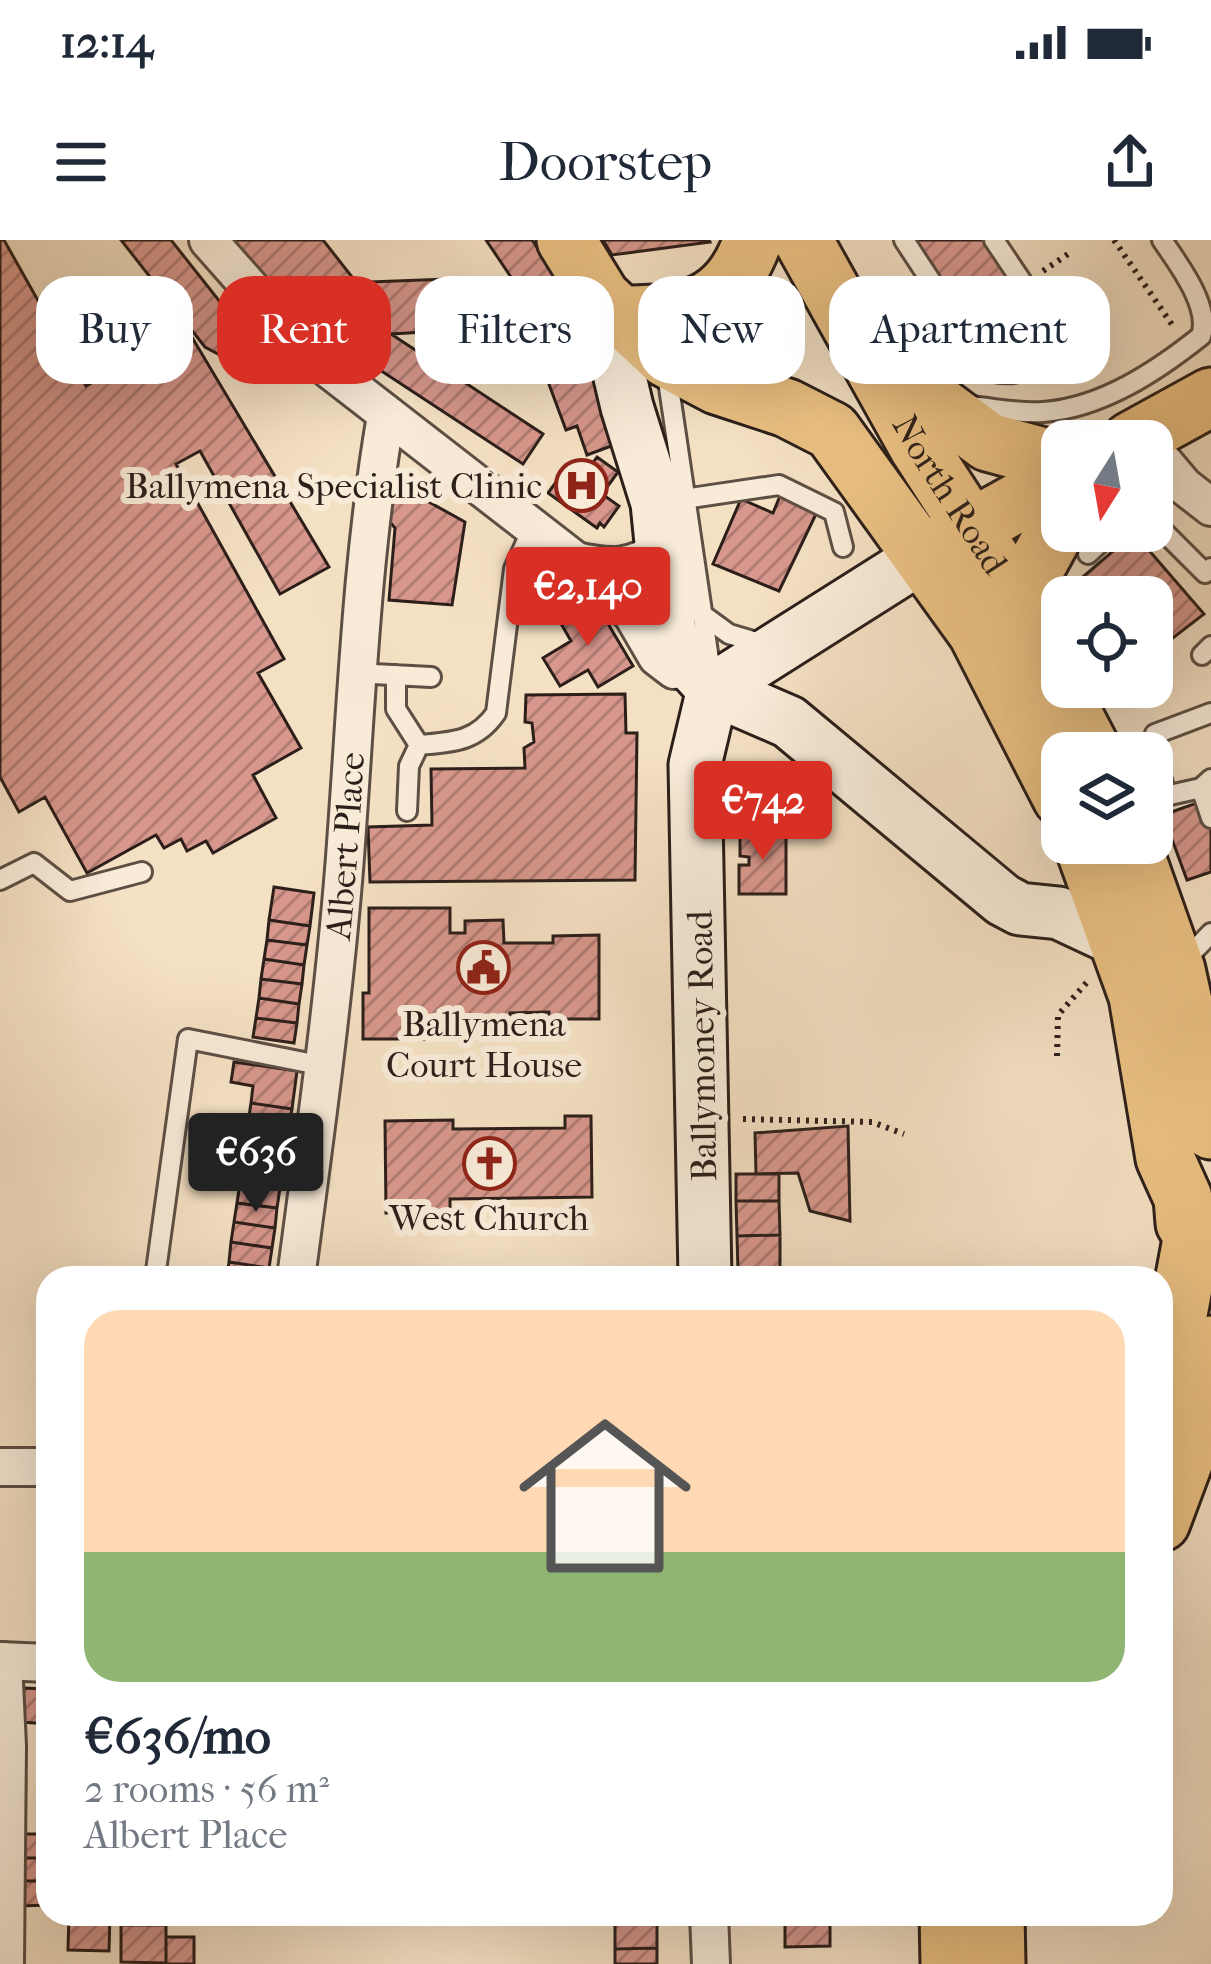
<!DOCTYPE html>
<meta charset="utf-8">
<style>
body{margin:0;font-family:"IM FELL French Canon",serif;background:#f2f2f3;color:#1f2937;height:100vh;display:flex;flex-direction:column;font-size:45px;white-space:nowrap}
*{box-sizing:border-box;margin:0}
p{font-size:39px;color:#747a83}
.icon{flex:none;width:66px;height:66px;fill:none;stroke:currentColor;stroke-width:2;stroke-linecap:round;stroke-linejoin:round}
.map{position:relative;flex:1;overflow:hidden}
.drawer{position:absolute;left:36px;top:1026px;width:1137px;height:660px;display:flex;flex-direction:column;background:#fff;border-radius:36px;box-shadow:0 12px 48px #0002}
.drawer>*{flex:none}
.hud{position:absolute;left:36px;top:36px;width:1140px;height:108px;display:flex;gap:24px}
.needle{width:78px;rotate:191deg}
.tools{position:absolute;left:1041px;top:180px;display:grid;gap:24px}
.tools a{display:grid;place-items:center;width:132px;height:132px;border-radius:24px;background:#fff;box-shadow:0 12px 48px #0002;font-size:60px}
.price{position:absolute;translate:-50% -102px;padding:0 27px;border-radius:12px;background:#d93025;color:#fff;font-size:39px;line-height:78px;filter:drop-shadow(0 3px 6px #0008)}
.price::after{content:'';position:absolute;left:50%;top:72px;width:36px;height:27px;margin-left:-18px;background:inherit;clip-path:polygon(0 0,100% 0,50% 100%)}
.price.active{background:#222;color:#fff}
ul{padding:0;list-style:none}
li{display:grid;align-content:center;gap:24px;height:636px;padding:0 48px}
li+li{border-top:3px solid #e0e1e3}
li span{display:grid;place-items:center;height:372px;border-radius:36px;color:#555}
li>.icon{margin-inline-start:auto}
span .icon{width:216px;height:216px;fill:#fffc;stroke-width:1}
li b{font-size:51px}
.pill{padding:0 42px;border-radius:36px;background:#fff;box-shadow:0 12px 48px #0002;font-size:42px;line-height:108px}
.pill.active{background:#d93025;color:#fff}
.status{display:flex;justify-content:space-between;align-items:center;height:84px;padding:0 60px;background:#fff;direction:ltr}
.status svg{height:33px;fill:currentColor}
header{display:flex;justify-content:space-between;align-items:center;height:156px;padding:0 48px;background:#fff;font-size:54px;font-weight:600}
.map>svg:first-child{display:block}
</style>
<div class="status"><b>12:14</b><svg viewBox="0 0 49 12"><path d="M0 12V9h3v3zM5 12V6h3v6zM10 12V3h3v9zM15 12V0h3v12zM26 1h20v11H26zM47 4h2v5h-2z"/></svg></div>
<header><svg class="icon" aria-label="menu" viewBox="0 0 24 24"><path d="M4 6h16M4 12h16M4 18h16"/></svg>Doorstep<svg class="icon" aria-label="share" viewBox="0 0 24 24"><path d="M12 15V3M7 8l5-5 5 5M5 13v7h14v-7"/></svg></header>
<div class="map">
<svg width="1211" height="1724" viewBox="0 0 1211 1724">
<defs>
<pattern id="building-hatch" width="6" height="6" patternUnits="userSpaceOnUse" patternTransform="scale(3)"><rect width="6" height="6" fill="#d7978c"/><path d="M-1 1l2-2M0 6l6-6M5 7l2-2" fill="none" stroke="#af7b72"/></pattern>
</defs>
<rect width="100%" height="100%" fill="#f4e0c3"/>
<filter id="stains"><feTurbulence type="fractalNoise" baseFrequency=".00167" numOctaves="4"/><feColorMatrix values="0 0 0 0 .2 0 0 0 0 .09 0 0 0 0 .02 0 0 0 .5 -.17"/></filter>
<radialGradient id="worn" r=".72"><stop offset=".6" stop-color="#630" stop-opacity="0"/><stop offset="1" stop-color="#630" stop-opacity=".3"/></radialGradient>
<path fill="url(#building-hatch)" stroke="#2c1f1a" stroke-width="3" d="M0 0H4L86 146 187 89 329 327 280 354 200 211 176 224 284 419 258 433 301 508 253 535 276 578 213 613 206 601 187 611 181 599 164 608 156 595 87 633 45 557 19 572 0 537Z
M121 0H171L236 82 241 92 237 107 220 115 205 107Z
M229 0H323L363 51 370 42 473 38 474 50 494 49 497 87 467 89 469 113 444 115 442 91 391 94 543 194 523 224 345 107 310 89Z
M486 0H532L569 54 622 202 587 215 577 186 566 190 547 139 558 135 537 76 527 83 504 50 515 43Z
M603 0H709L710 2 612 15Z
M912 0H986L1029 66 1024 69 1028 75 1019 114 1007 121 999 119 984 96 977 101Z
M597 217 618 232 602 254 619 266 604 287 600 283 597 288 548 253 567 227 582 238Z
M402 247 465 282 452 365 389 360 395 288 389 281 390 259Z
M780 256 817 272 779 351 713 324 741 259 773 273Z
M1134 293 1204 374 1152 414V357H1102L1084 336Z
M594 360 633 426 598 447 588 430 560 446 543 418 571 401 559 380Z
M625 454 626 493H637L635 640 370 642 368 587 432 585 431 529 525 528 524 508 534 502 532 483 525 482 526 455Z
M740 532H786V592L740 593Z
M1211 558V632L1187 640 1163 575Z
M786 592V654H739V625H749V617L740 616V593Z
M274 647 314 653 310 686 269 680Z
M369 668H450V693H465V681L503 680 504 703H553V696L599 695V779H549V772L510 773V796H464V775H447V799H363V753H369Z
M269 680 310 686 307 705 267 700Z
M267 700 307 705 304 725 264 719Z
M264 719 304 725 302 744 261 739Z
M261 739 302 744 299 764 259 758Z
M259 758 299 764 297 783 256 778Z
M256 778 297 783 294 803 253 797Z
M234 822 297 831 292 869 251 863 253 846 231 842Z
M251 863 292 869 288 889 248 883Z
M565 876H591L592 957 450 959V972L386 973 385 881 453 880V889L565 888Z
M248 883 288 889 286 909 245 903Z
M848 886 850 981 810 971 798 933 756 934 755 893Z
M245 903 286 909 283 929 243 923Z
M243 923 283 929 280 948 240 943Z
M736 934H779V961H736Z
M240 943 280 948 277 968 237 963Z
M736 961H779L780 995 737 996Z
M237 963 277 968 275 988 234 982Z
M234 982 275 988 272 1008 231 1002Z
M780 995V1030L738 1031 737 996Z
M231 1002 272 1008 269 1028 229 1022Z
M229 1022 269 1028 268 1038H227Z
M23 1448 48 1449V1484L21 1482Z
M22 1594H45V1618H22Z
M22 1618H48V1641H23Z
M23 1641H45V1665L23 1666Z
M69 1674H110L109 1711 68 1710Z
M785 1674H830V1706L785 1707Z
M657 1682V1708L615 1709V1683Z
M121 1685H166V1723L121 1722Z
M166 1697H194V1724H166Z
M657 1708V1724H615V1709Z"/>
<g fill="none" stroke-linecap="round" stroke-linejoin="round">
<defs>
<path id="lane" d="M904 0 984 122 994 132C1025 138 1053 121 1053 88L994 0
M666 127 710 426
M1021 132 1036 90 1037 64
M969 166C993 168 1020 174 1043 172 1102 168 1157 131 1201 96 1211 67 1179 25 1162 0
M684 259 779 245 834 272 843 307
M1152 280 1205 333 1211 328
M1088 314 1113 291
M703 375 729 394 763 404
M1202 415 1211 406
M354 433 431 437
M396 435V469L419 505
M1201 548 1211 578
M1166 555 1152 502 1155 494 1211 473
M1152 559 1201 548 1211 539
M407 571 409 526 419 505C452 502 476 502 496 473L514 329 533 287
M0 640 34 623 70 651 142 632
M1181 724 1211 693
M155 1038 188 799 324 826"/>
<g id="street">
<path d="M208 0 308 113 576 321 632 374 657 417 674 430"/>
<path d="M1152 208 1184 246 1211 267"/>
<path d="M576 321C611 329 631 329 662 309"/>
<path id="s1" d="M296 1038C314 902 333 766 344 630 356 478 360 327 386 176"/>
<path d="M0 1227H48"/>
<path d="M0 1421 48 1423"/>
<path d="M3 1421 7 1506 5 1724"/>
<path d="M709 1674 711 1724"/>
</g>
<path id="secondary" d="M601 57 627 167 657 263 670 393 681 414 713 449 789 482 1003 660 1020 669 1059 673 1121 702
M705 1038 695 525 713 449 925 315"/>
<g id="primary">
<path d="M566 0 601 57 666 118 717 145 787 168 832 191 977 392 1062 558"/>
<path id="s2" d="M803 0 919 208 995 325 1093 513"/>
<path d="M619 75C687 75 728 69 753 0"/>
<path d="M883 124 988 202 1062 222"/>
<path d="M1131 201 1211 157"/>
<path d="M939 306 1062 238"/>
<path d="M1016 363 1062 279"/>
<path d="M1083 603 1138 756 1165 918 1183 958 1185 983 1193 994 1211 1005"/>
<path d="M1131 603 1176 730 1211 890"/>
<path d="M1163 1155 1193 994"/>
<path d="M1161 1282 1186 1215 1211 1105"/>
<path d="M949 1674 950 1724"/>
<path d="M995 1674 996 1724"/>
</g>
</defs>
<use href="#lane" stroke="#5e4f44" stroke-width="24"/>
<use href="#street" stroke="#5e4f44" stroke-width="42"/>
<use href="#secondary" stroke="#2c1f1a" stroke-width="57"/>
<use href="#primary" stroke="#2c1f1a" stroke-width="63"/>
<path stroke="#2c1f1a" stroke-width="6" stroke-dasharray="3 6" stroke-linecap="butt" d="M1114 0 1175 89
M1043 31 1071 12
M1057 816 1058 775 1088 741
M743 879 872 882 904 894"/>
<use href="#lane" stroke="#f8ebd8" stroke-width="18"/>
<use href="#street" stroke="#f8ebd8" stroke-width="36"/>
<use href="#secondary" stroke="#f8ebd8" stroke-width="51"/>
<use href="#primary" stroke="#eac082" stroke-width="57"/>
</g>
<defs>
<symbol id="hospital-ring" viewBox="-11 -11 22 22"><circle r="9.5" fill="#f8ebd8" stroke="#8f2418" stroke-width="1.5"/><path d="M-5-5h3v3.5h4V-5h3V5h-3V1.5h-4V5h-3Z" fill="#8f2418"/></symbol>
<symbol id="civic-ring" viewBox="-11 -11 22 22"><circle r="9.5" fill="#f8ebd8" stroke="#8f2418" stroke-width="1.5"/><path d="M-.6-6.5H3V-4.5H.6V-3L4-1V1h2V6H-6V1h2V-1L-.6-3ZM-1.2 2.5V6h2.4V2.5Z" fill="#8f2418"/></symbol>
<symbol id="church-ring" viewBox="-11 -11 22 22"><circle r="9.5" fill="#f8ebd8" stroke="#8f2418" stroke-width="1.5"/><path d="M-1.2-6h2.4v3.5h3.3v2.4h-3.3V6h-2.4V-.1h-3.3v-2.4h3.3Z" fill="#8f2418"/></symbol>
</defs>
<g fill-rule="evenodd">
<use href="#hospital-ring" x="552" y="216" width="59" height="59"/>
<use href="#civic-ring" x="454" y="698" width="59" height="59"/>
<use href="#church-ring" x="460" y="894" width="59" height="59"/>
</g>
<g text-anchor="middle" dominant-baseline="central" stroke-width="12" stroke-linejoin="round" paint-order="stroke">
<g font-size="36" fill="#2c1f1a" stroke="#f8ebd8">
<text x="542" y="246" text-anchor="end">Ballymena Specialist Clinic</text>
<text x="484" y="784">Ballymena<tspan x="484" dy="41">Court House</tspan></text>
<text x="489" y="978">West Church</text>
</g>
<g font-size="36" fill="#2c1f1a" stroke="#f8ebd8">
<text stroke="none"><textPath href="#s2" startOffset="294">North Road</textPath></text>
<text stroke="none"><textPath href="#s1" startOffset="435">Albert Place</textPath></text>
<text transform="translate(702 806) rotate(-91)">Ballymoney Road</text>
</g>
</g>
<rect width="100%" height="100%" filter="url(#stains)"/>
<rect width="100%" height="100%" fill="url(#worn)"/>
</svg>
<div class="tools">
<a><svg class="needle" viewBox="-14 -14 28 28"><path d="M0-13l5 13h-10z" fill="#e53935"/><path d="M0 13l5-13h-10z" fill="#747a83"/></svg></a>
<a><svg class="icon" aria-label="locate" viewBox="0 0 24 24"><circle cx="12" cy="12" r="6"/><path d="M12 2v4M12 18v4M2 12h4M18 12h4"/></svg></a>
<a><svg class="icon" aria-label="layers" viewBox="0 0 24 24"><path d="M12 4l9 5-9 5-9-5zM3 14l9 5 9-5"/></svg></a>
</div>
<b class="price" style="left:588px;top:409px">€2,140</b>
<b class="price" style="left:763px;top:623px">€742</b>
<b class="price active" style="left:256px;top:975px">€636</b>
<div class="hud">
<a class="pill">Buy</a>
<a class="pill active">Rent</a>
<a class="pill">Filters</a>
<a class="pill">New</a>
<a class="pill">Apartment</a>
</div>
<section class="drawer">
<ul>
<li><span style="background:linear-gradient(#ffd9b3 65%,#8fb573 0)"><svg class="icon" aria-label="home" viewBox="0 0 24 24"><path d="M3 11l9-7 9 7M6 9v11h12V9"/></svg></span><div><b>€636/mo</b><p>2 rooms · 56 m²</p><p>Albert Place</p></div></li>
</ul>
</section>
</div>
